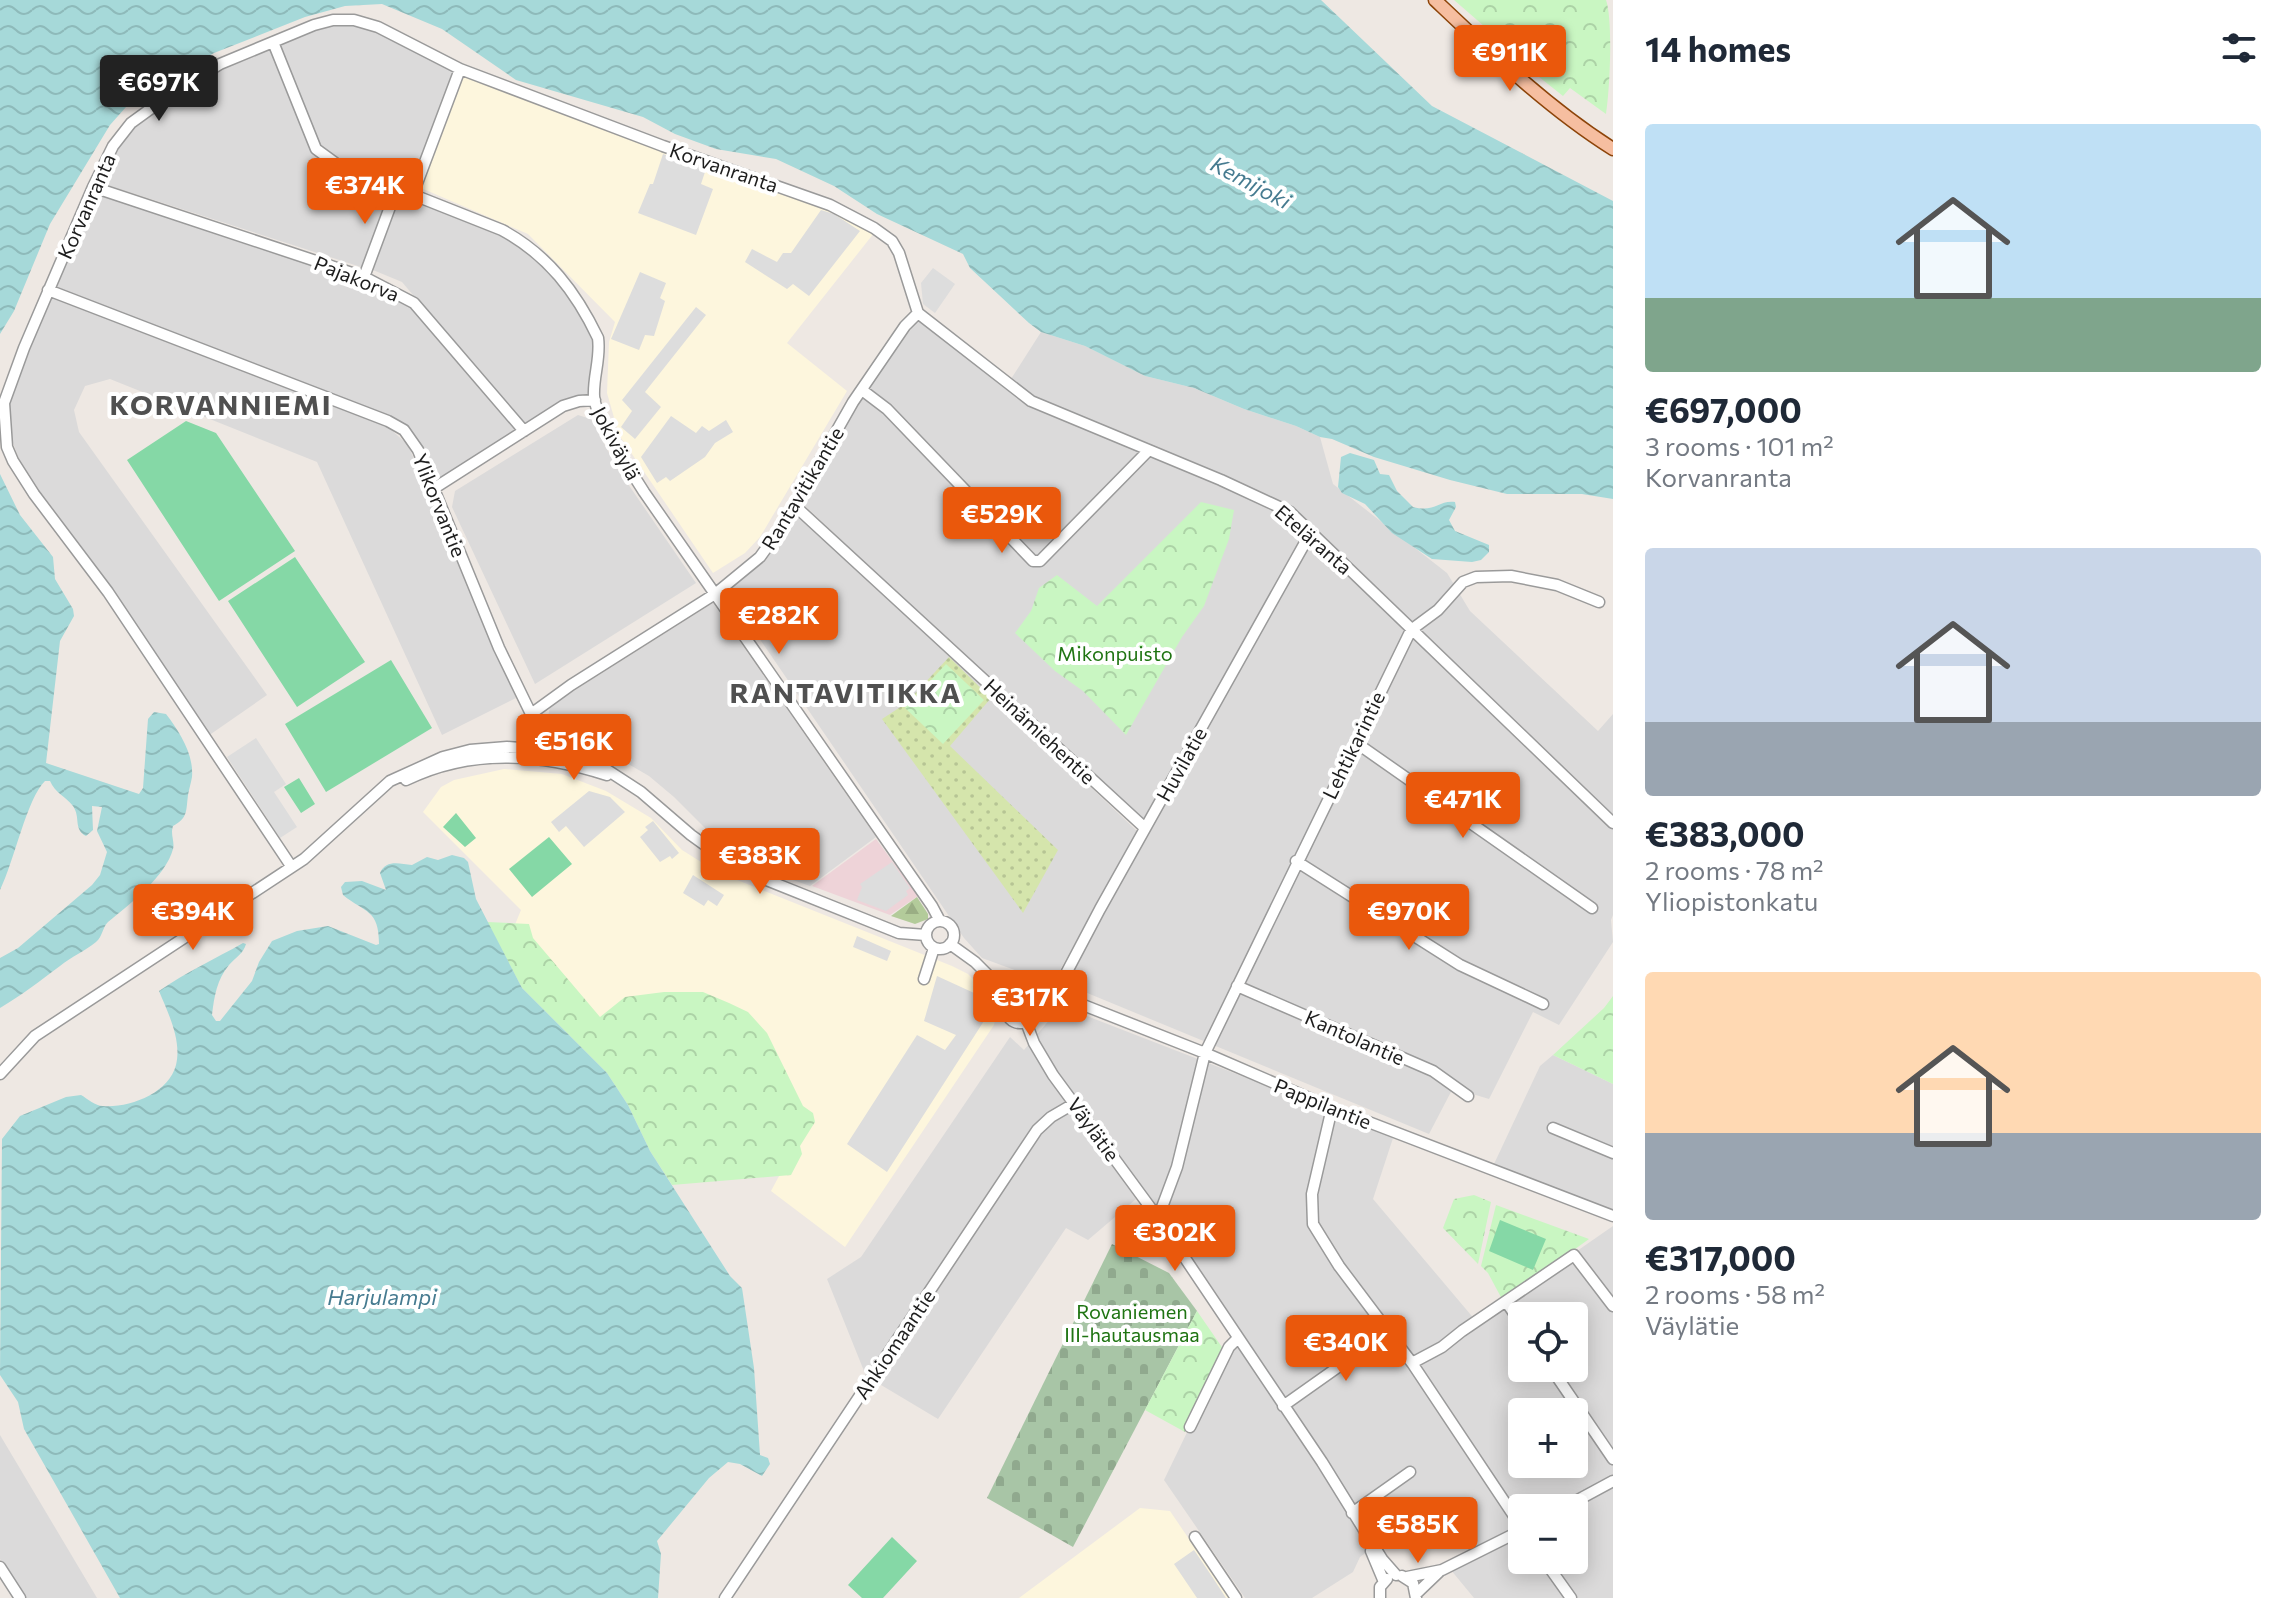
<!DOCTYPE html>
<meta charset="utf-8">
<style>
body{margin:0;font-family:Commissioner,sans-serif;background:#f6f6f7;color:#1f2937;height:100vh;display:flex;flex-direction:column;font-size:30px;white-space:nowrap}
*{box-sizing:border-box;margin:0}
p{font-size:26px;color:#747a83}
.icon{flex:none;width:44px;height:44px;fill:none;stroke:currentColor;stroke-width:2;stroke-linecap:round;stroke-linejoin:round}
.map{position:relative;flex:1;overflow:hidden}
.panel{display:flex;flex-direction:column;background:#fff;width:680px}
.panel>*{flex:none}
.tools{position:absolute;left:1508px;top:1302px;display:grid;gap:16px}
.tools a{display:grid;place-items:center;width:80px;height:80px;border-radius:8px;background:#fff;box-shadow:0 4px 20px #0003;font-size:40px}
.price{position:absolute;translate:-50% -68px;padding:0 18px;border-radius:8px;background:#ea580c;color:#fff;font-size:26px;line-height:52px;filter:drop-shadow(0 2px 4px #0008)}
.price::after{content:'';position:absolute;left:50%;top:48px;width:24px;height:18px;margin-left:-12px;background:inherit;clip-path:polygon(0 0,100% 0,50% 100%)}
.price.active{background:#222;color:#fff}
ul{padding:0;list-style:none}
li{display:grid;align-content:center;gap:16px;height:424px;padding:0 32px}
li span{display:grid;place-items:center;height:248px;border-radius:8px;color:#555}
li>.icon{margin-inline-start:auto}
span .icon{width:144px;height:144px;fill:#fffc;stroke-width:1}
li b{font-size:34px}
h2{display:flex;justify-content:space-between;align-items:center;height:96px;padding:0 32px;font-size:34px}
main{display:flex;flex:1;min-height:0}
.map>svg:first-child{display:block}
</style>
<main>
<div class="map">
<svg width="1613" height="1598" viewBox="0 0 1613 1598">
<defs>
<pattern id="grass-dots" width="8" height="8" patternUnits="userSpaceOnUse" patternTransform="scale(2)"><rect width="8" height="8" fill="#d5e5ac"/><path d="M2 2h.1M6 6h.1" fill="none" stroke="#b6c494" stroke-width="1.8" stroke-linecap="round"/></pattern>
<pattern id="forest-firs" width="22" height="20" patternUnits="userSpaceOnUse" patternTransform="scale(2)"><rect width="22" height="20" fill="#b3cb9a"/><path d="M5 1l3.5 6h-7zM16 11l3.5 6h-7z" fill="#9aae84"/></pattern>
<pattern id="cemetery-stones" width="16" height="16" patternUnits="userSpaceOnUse" patternTransform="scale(2)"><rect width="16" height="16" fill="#a8c5a6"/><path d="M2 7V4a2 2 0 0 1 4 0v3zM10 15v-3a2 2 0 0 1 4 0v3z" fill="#90a98e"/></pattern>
<pattern id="park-crowns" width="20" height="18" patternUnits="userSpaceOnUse" patternTransform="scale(2)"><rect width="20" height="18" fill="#c9f6c2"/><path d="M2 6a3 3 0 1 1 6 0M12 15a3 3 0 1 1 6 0" fill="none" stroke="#acd2a6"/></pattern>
<pattern id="water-waves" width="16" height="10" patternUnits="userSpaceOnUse" patternTransform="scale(2)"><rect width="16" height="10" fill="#a6d9d9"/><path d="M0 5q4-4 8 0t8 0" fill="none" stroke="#8ebaba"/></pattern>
</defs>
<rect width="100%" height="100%" fill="#eee8e3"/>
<path fill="#dbdada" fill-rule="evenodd" d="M354 23 377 30 456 71 411 187 323 151 278 43 315 28Z
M272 46 318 157 393 189 364 268 98 182 115 148 133 125 222 67Z
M93 187 405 296 524 431 437 487 404 430 48 290Z
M400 193 524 243 586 317 594 338 593 392 566 400 524 426 402 282 373 270Z
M50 296 387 426 408 445 516 698 442 735 317 462 110 379 85 386 74 410 79 432 267 695 208 736 22 468 11 437 9 404Z
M919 318 1029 404 1279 509 1305 534 1143 825 801 502 857 404Z
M1041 332 1085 346 1145 376 1194 388 1244 409 1296 426 1320 437 1333 484 1447 573 1470 611 1598 731 1613 714V915L1611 920 1613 942 1559 1025 1533 1012 1489 1099 1453 1088 1429 1134 1063 983 1315 530 1283 504 1037 401 1011 379Z
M578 415 591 419 617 468 696 583 535 684 452 507 455 491Z
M798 510 1138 832 1052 984 982 958 964 938 727 591 764 561Z
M713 603 876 837 810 886 767 871 734 851 711 834 674 797 649 776 599 747 553 731 548 717 550 706Z
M1061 1006 1394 1135 1373 1199 1476 1321 1613 1226V1598H1474L1446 1564 1469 1551 1434 1503 1360 1557 1353 1572 1312 1598H1245L1164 1480 1237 1329 1142 1194 1088 1240 1066 1228 938 1419 866 1376 827 1279 861 1257 1010 1037 1024 1050ZM1522 1316H1574V1368H1522ZM1522 1412H1574V1464H1522ZM1522 1508H1574V1560H1522Z
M1553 1055 1613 1084V1211L1494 1164 1540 1066Z
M0 1435 97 1598H25L0 1559Z"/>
<path fill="#eed3d8" d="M876 839 918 896 890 915 812 886Z"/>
<path fill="#fdf6dd" d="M464 76 837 213 874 233 787 343 847 391 760 537 745 553 713 573 619 435 607 393 609 342 615 322 528 234 421 188Z
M504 769 562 774 606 791 651 818 682 850 717 872 952 966 968 974 982 988 993 1005 996 1016 994 1025 845 1247 771 1191 807 1124 600 1024 514 927 521 910 423 812 441 787 454 780Z
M1140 1508 1170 1511 1229 1598H1019Z"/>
<path fill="url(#grass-dots)" d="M949 657 991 698 950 746 1058 850 1023 913 882 719 905 704Z"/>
<path fill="url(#forest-firs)" d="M917 897 928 914V919L915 924 891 916Z"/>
<path fill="url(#cemetery-stones)" d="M1112 1244 1169 1273 1197 1311 1073 1547 987 1498Z"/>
<path fill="url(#park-crowns)" d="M1454 0H1606C1613 19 1610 89 1606 114L1570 88 1563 96 1500 46 1492 33Z
M1201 502 1234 510 1229 539 1204 606 1182 637 1126 735 1083 691 1055 671 1015 633 1031 611 1039 588 1057 575 1097 606Z
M946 664 984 700 943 744 905 708Z
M487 922 529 924 533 938 600 1017 625 997 664 992H703L729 1003 748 1012 767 1033 803 1106 813 1113 815 1122 800 1146 802 1154 791 1175 672 1185 650 1151 628 1105 607 1073 522 988Z
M1613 996V1084L1553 1055 1604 1008Z
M1474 1195 1491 1202 1478 1264 1443 1228 1454 1199Z
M1496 1205 1589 1239 1503 1301 1488 1273 1481 1266Z
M1197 1311 1226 1353 1185 1432 1145 1410Z"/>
<path fill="#85d8a6" d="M186 421 216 433 295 551 219 601 127 460Z
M295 557 365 662 297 707 228 601Z
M391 660 432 728 326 792 285 724Z
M299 778 315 804 301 813 284 787Z
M456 813 476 838 465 847 443 827Z
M549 837 572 864 532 897 509 869Z
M1500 1220 1546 1239 1533 1270 1489 1251Z
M892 1537 917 1561 883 1598H862L848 1585Z"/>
<path fill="#ddd" d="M663 154 706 169 701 184 713 189 696 235 638 213 650 184H653Z
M821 210 834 214 860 231 809 296 793 284 787 289 745 262 752 249 777 262 783 253H791Z
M933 268 955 284 935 313 923 304 921 283Z
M640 272 666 283 660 298 665 301 654 336 645 335 639 350 611 339Z
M696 307 706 315 645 392 661 407 635 439 621 427 632 411 622 400Z
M671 416 696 433 702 426 709 431 726 420 733 432 715 443 705 457 670 481 666 477 657 483 641 457Z
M256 738 286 784 274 792 297 827 280 838 227 757Z
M589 791 610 797 625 812 584 847 566 826 559 832 551 822Z
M653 821 679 853 672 859 670 856 660 862 640 837 648 830 645 827Z
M892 862 910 888 906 891 908 895 886 911 857 900 862 887 860 884Z
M693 875 724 895 717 906 708 900 704 906 683 893Z
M857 936 891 951 887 961 853 947Z
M937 976 985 998 991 1010 887 1172 847 1144 917 1035 945 1050 956 1035 924 1021Z
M1194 1550 1213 1578 1226 1598H1197L1174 1564Z"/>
<path fill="url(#water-waves)" d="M0 0H1321L1432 106 1613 201V499L1582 494H1507L1450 480 1374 457 1332 439 1320 437 1296 426 1244 409 1194 388 1145 376 1085 346 1041 332 1029 323 970 268 963 254 877 214 834 186 776 159 716 149 675 134 643 117 516 80 442 29 382 4 345 6 305 17 214 53 144 93 126 107 110 125 50 224 14 311 0 334Z
M1350 453 1374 460 1380 474 1389 475 1397 491 1413 507C1435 513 1438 500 1455 502L1456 507 1449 520 1455 531 1489 545V552L1481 560 1472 562 1432 559 1392 533 1365 504 1342 493 1338 487 1341 457Z
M0 474 20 515 53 557 55 579 73 609 74 616 60 641 46 763 139 794 143 788 148 719 154 712 166 714C179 731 194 754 192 777 191 783 189 789 188 795 186 811 188 818 173 826 170 834 175 842 173 849 166 876 129 905 108 922 102 928 103 936 96 942 85 951 71 957 60 966 40 981 22 995 0 1008V958L18 948 92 885 100 875 107 852 97 831 102 807 92 806 93 830 86 836C73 829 81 818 73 806 65 796 55 793 50 781H45C27 798 14 862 0 890Z
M452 855 464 858 468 862 476 899 522 988 607 1073 628 1105 650 1151 730 1276 742 1288 754 1368 760 1455 768 1458 770 1464 762 1476 740 1464 728 1462 709 1478 657 1541 661 1554 658 1598H120L24 1429 18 1402 0 1375 2 1139 20 1116 66 1097 81 1095C88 1099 95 1106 103 1106 130 1108 169 1093 176 1065 182 1040 168 1013 159 991 186 972 215 959 243 943L246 944C243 954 236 957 229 965 217 979 214 997 212 1015L216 1021H220L252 981 259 962 272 941 297 931 328 926 376 945 379 944C379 909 365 913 343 895L341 887 345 882 362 881 386 890 380 873C386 859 400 864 412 865L427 857 438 860Z"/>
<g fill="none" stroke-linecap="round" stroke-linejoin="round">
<defs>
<path id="minor" d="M273 42 316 149 338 165 502 230C548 255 576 292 598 338 601 358 593 376 594 396 595 418 631 471 644 492L932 906 940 921
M93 187 364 277 414 303 524 431
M413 194 460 69
M364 277 397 188
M48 290 388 421 404 430 418 450 499 648 533 718 534 743 531 757
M918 313 1031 401 1221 480 1290 512 1613 823
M862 390 887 409 1033 561H1040L1148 451
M433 489 563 406 579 401 595 400
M794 505 1145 828
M531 714 571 685 715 594 760 557 785 522 853 402 905 326 918 313
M1355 742 1592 908
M406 780C471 748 540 753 607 775
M1296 861 1460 965 1543 1004
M291 866 108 592 34 494 13 461 7 447 4 403 24 348 93 187 113 146 131 123 171 94 220 64 314 25 333 20H354L378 27 460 69 663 146 830 205 874 228 892 241 899 253 918 313
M926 935a14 14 0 1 1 28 0a14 14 0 1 1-28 0Z
M950 944 975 962 1012 999
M924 979 934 948
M1237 986 1433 1071 1468 1096
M1006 1009a14 14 0 1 1 28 0a14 14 0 1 1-28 0Z
M1060 998 1061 983 1100 909 1311 532
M1033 1003 1060 998 1073 1001 1205 1053 1332 1108 1613 1216
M1026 1022 1034 1043 1053 1075 1158 1218 1322 1462 1382 1559 1396 1575
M0 1074 35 1036 304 859 390 781 443 757 470 750 507 747 533 749 571 755 598 764 641 792 691 835 727 861 759 877 899 933 926 935
M1332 1108 1312 1194 1313 1224 1339 1266 1412 1363 1522 1528
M1553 1128 1613 1153
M1158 1218 1177 1167 1205 1053 1411 630 1438 610 1463 582 1476 577 1511 576 1557 585 1599 602
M1507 1303 1522 1325
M1412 1363 1442 1347 1462 1331 1574 1255 1613 1306
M1551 1368 1613 1459
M1283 1406 1389 1331
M1190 1427 1229 1347 1238 1338
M1563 1508 1613 1481
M1352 1513 1410 1472
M1195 1537 1236 1598
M1371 1551 1384 1582
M1544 1560 1571 1598
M0 1567 20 1598
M1402 1576 1413 1583 1416 1598
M1407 1577 1442 1570 1522 1530
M1416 1594 1440 1571
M725 1598 1037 1130 1051 1117 1075 1103
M1380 1598V1587L1387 1579"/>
<path id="major" d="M1435 0C1491 53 1548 108 1613 149"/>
</defs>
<use href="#minor" stroke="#9a9a9a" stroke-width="13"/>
<use href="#major" stroke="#8d4409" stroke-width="15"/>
<use href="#minor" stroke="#fff" stroke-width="10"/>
<use href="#major" stroke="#f6bea0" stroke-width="12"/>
</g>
<g text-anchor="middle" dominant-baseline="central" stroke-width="8" stroke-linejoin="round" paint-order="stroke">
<g font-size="20" fill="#1d1d1d" stroke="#fff">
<text transform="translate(724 167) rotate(19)">Korvanranta</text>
<text transform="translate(86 206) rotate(-66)">Korvanranta</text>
<text transform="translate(357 278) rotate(22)">Pajakorva</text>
<text transform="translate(617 443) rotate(62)">Jokiväylä</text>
<text transform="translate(802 488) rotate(-59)">Rantavitikantie</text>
<text transform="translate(440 505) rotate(68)">Ylikorvantie</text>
<text transform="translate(1314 539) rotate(41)">Eteläranta</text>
<text transform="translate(1040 731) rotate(43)">Heinämiehentie</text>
<text transform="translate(1353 745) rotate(-64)">Lehtikarintie</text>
<text transform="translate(1181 764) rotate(-61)">Huvilatie</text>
<text transform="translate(1355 1037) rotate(24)">Kantolantie</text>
<text transform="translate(1323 1103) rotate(22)">Pappilantie</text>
<text transform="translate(1094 1129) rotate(54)">Väylätie</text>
<text transform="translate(894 1344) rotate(-56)">Ahkiomaantie</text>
</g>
<g font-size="20" fill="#1f7412" stroke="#fff">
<text x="1115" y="653">Mikonpuisto</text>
<text x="1132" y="1311">Rovaniemen<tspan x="1132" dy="23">III-hautausmaa</tspan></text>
</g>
<g font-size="22" font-style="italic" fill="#467b90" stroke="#fff">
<text transform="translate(1251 182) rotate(28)">Kemijoki</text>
<text x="382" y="1296">Harjulampi</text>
</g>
<g font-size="28" font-weight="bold" letter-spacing="2" fill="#505050" stroke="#fff">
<text x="221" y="404">KORVANNIEMI</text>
<text x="846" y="692">RANTAVITIKKA</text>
</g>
</g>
</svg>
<div class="tools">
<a><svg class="icon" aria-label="locate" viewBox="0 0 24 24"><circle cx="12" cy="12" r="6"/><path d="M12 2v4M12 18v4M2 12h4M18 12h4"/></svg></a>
<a>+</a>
<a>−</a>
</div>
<b class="price" style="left:1510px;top:93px">€911K</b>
<b class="price active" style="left:159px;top:123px">€697K</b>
<b class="price" style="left:365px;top:226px">€374K</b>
<b class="price" style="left:1002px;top:555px">€529K</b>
<b class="price" style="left:779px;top:656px">€282K</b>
<b class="price" style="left:574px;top:782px">€516K</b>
<b class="price" style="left:1463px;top:840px">€471K</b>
<b class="price" style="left:760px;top:896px">€383K</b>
<b class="price" style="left:193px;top:952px">€394K</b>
<b class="price" style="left:1409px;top:952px">€970K</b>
<b class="price" style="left:1030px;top:1038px">€317K</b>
<b class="price" style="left:1175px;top:1273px">€302K</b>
<b class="price" style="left:1346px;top:1383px">€340K</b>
<b class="price" style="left:1418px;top:1565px">€585K</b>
</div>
<section class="panel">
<h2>14 homes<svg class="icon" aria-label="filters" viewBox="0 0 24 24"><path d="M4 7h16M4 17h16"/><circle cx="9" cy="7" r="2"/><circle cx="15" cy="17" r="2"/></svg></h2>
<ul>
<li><span style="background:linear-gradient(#bfe0f5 70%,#7fa58c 0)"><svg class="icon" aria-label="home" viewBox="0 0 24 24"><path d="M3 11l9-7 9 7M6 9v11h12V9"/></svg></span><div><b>€697,000</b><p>3 rooms · 101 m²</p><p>Korvanranta</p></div></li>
<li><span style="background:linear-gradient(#c9d6e8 70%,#9aa5b1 0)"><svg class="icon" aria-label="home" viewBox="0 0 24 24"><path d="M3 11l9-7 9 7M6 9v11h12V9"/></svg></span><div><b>€383,000</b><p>2 rooms · 78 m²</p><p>Yliopistonkatu</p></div></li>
<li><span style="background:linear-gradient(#ffd9b3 65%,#9aa5b1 0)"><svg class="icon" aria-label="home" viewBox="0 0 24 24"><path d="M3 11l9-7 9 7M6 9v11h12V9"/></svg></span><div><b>€317,000</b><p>2 rooms · 58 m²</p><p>Väylätie</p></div></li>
</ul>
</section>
</main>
